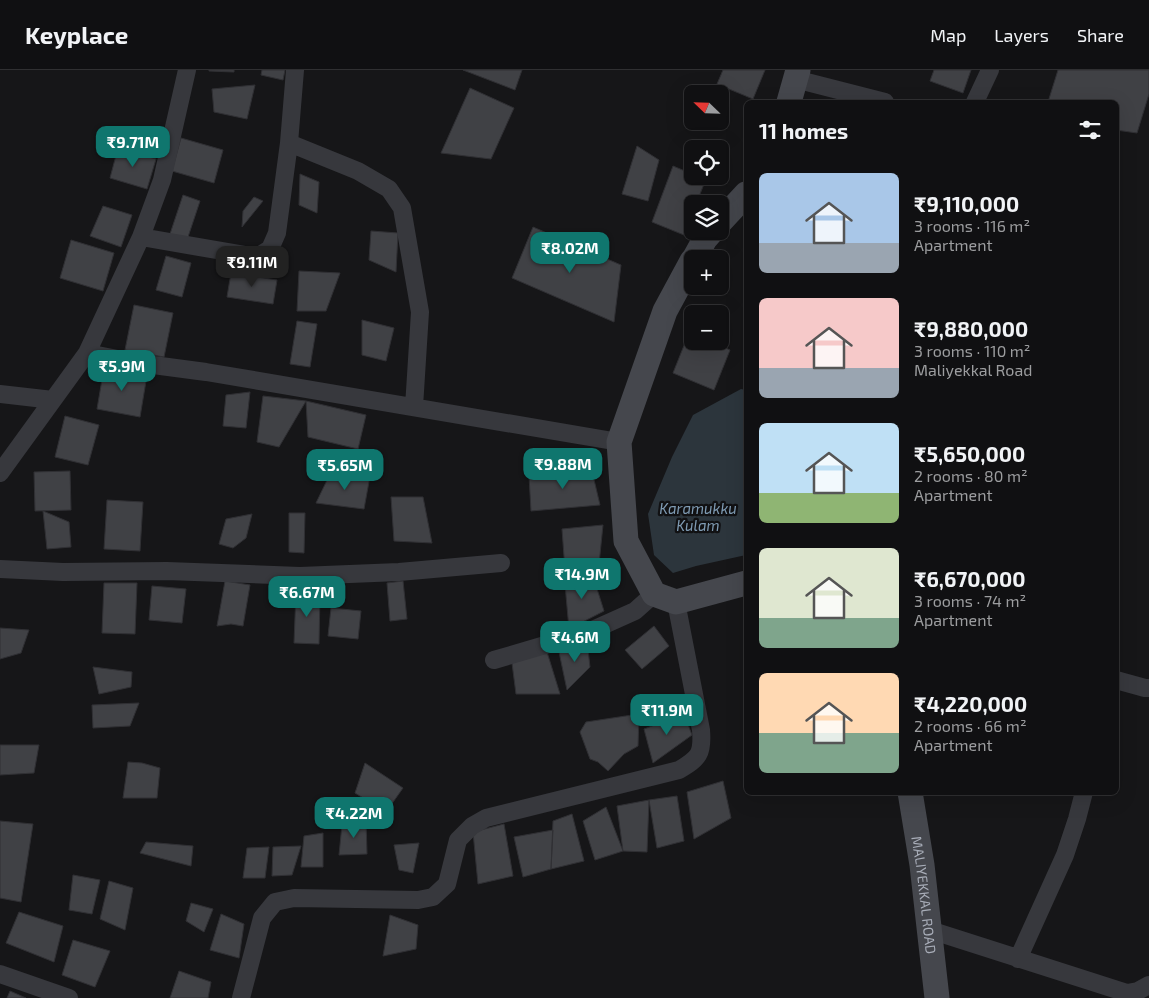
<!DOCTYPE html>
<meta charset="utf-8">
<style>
body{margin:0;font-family:"Exo 2",sans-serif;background:#1e1e20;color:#f1f3f6;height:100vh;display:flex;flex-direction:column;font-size:19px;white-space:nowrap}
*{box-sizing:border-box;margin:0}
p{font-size:16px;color:#9c9d9f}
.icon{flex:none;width:28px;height:28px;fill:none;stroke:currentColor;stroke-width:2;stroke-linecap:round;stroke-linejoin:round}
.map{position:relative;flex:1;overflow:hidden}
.sheet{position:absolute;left:744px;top:30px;width:375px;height:695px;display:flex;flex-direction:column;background:#101012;border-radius:8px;box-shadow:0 5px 20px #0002,0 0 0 1px #303032}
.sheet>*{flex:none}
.needle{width:32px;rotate:293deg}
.controls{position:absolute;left:684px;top:15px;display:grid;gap:10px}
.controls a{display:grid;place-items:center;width:45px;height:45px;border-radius:8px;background:#101012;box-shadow:0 5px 20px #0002,0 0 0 1px #303032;font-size:25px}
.price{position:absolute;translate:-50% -42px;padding:0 11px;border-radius:10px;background:#0f766e;color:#fff;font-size:16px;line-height:32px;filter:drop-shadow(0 1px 2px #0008)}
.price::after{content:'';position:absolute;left:50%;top:30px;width:15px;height:11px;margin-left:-8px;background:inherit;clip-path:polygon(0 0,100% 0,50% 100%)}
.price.on{background:#222;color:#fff}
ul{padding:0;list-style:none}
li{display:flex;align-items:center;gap:15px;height:125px;padding:0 15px}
li span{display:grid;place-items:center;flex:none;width:140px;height:100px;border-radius:8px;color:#555}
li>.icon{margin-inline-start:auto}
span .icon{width:60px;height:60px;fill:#fffc;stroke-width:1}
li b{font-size:21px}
h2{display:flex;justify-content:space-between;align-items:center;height:60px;padding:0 15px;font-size:21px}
header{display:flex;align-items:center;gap:30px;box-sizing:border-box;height:70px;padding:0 25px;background:#101012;border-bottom:1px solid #303032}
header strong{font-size:24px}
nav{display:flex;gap:28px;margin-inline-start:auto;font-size:18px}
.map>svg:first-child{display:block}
</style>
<header>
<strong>Keyplace</strong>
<nav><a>Map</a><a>Layers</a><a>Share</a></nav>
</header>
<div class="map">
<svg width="1149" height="928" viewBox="0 0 1149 928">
<rect width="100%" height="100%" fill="#161618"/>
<path fill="#2c353c" d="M741 319 746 320V485L696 496 673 503 654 485 648 444 672 387 693 345Z"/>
<path fill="#404145" stroke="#303034" d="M209 0H234V2L209 1Z
M262 0H285L283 10 261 5Z
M463 0H522L515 20Z
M723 0H765L753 29 717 14Z
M934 0H971L963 23 930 11Z
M1058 0H1149V24L1137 63 1116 60V32H1048Z
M255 15 247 49 214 42 212 19Z
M470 18 514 38 491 89 441 83Z
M181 68 223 80 214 113 172 101Z
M637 76 659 90 648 131 622 124Z
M118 78 156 89 147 119 110 108Z
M673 96 692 104V106L706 109 696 134H692V143L684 165 652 152Z
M300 104 319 112 317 143 299 135Z
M183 125 200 131 186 173 169 167Z
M254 127 263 131 242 157 243 141Z
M103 136 132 145 121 177 90 166Z
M533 157 621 195 614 252 512 208Z
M371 161 398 163 396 202 369 190Z
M71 170 114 183 103 221 60 208Z
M166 186 191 193 182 227 156 220Z
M299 201 340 203 326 241H297Z
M231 203 277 210 273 234 227 227Z
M134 235 173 243 164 287 125 280Z
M362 250 394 258 386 291 362 285Z
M297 251 317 254 310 297 290 294Z
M689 263 692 264V271H710L730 280 714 320 673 303Z
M104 298 147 305 140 347 97 339Z
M250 322 246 358 223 356 226 325Z
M263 326 306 331 279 377 257 372Z
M306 331 366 345 358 379 308 367Z
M65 346 99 355 88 395 55 387Z
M591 397 600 435 531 441 529 406Z
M70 401 71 440 35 441 34 402Z
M330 404 370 406 364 439 316 433Z
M391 427H423L432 473 394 471Z
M107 430 143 432 140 481 104 479Z
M43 441 69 452 71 477 47 479Z
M289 443H305L304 483 289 482Z
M252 444 246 468 233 478 219 474 226 449Z
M603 455 599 494 565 500 562 459Z
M592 503 604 541 569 559 565 514Z
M225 511 250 515 243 556 231 554 217 556Z
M403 511 407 549 390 551 387 513Z
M104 513H137L135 564 102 563Z
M152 516 186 519 182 553 149 550Z
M296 522 320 523 319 574 294 573Z
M331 538 361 541 358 569 328 566Z
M654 556 669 576 642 599 625 580Z
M0 558 29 560 21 583 0 589Z
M587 571 590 597 567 620 559 582Z
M547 582 560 624H516L512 593Z
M93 597 132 602 131 617 99 624Z
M139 633 130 656 93 658 92 635Z
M639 644 638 676 624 684 608 701 598 692 590 689 580 662 586 652Z
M684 644 692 665 653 693 644 659Z
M0 675H39L34 703 0 705Z
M128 692 142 693 160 698 157 728H123Z
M365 693 403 718 386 742 355 723Z
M723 711 731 748 694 769 687 722Z
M677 726 684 771 657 778 649 730Z
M649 730 647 782 623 781 617 736Z
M606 737 623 781 595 790 583 751Z
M572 744 584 791 551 799 553 751Z
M366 750 367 784 339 785 342 755Z
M0 751 33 754 21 832 0 828Z
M504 754 513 806 478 814 473 762Z
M553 760 551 799 523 807 514 767Z
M323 763V797H301L304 766Z
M146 772 193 776 191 796 140 783Z
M419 773 413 803 399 800 394 775Z
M301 776 292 805 272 806 273 777Z
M269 777 265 808H243L247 778Z
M73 805 100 810 92 844 69 840Z
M109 811 133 818 125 860 100 849Z
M191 833 213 839 204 862 186 851Z
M19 842 63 856 54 892 6 873Z
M221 844 244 854 239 888 210 880Z
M390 845 418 855 416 879 383 886Z
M73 870 110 881 95 917 62 905Z
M179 901 211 912 208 928H170Z
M10 921 26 928H7Z"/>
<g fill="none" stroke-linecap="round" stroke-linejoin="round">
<path stroke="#37383d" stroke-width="18" d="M795 9 885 32
M975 32 990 0
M289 73 358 101 389 119 402 138 420 242 414 337
M141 167 257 187 270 179 277 163 289 73 295 0
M87 283 138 293 206 302 619 372
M0 324 53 330
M0 403 87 283 141 167 162 110 187 0
M0 499 63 502 167 501 300 506 399 502 501 493
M494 590 586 563 635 541 654 524
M1116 610 1145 618H1149
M930 860 1127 923 1138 921 1149 915
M1018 889 1065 785 1077 749 1084 722
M0 904 69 928
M241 928 262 848 275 832 294 828 418 830 433 827 447 814 458 770 472 756 486 748 679 700C699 688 703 684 701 660L676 532"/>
<g stroke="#45474d" stroke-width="25">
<path d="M789 32 798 0"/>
<path d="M720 152 746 124"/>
<path d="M694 189 705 169 712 161"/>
<path d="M692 191 665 241 619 372 626 471 654 524 676 532 746 513"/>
<path id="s1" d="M910 722 922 795 937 928"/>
</g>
</g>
<g text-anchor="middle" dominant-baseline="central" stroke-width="4.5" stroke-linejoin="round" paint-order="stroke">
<g font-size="14" fill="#a8adb8" stroke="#111113">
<text stroke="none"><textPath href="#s1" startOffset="104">MALIYEKKAL ROAD</textPath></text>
</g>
<g font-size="15" font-style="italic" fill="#7f9bb3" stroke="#111113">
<text x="698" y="438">Karamukku<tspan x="698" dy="17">Kulam</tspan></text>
</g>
</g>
</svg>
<div class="controls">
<a><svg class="needle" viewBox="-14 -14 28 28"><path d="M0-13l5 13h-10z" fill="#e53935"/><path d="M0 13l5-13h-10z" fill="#9c9d9f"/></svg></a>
<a><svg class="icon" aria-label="locate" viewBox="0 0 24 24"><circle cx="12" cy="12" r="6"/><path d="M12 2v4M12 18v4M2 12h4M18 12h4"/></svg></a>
<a><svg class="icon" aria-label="layers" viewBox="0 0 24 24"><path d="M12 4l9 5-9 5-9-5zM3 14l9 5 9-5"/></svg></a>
<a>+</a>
<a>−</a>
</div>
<b class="price" style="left:133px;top:98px">₹9.71M</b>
<b class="price" style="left:570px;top:204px">₹8.02M</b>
<b class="price on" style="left:252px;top:218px">₹9.11M</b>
<b class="price" style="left:122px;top:322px">₹5.9M</b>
<b class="price" style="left:563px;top:420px">₹9.88M</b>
<b class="price" style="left:345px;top:421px">₹5.65M</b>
<b class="price" style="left:582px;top:530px">₹14.9M</b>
<b class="price" style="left:307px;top:548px">₹6.67M</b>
<b class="price" style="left:575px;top:593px">₹4.6M</b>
<b class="price" style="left:667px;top:666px">₹11.9M</b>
<b class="price" style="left:354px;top:769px">₹4.22M</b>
<section class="sheet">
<h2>11 homes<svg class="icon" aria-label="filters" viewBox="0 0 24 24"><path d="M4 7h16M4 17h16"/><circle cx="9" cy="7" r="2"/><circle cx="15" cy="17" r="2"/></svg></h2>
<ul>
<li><span style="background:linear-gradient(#a9c7e8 70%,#9aa5b1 0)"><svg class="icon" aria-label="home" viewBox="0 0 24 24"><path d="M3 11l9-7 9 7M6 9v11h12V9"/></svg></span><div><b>₹9,110,000</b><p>3 rooms · 116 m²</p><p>Apartment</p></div></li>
<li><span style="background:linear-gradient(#f6c9c9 70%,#9aa5b1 0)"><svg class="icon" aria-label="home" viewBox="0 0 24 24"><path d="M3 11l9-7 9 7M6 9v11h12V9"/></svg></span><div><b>₹9,880,000</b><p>3 rooms · 110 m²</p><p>Maliyekkal Road</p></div></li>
<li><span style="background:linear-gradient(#bfe0f5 70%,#8fb573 0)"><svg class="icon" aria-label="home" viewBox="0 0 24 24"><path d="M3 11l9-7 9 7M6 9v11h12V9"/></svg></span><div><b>₹5,650,000</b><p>2 rooms · 80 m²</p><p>Apartment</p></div></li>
<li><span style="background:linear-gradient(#dfe7d0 70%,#7fa58c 0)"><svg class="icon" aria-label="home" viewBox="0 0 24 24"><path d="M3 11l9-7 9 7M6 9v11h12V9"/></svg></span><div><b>₹6,670,000</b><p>3 rooms · 74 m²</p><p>Apartment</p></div></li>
<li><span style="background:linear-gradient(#ffd9b3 60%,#7fa58c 0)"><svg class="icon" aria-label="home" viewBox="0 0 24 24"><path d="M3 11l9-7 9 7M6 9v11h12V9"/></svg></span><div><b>₹4,220,000</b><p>2 rooms · 66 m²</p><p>Apartment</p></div></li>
</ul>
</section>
</div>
